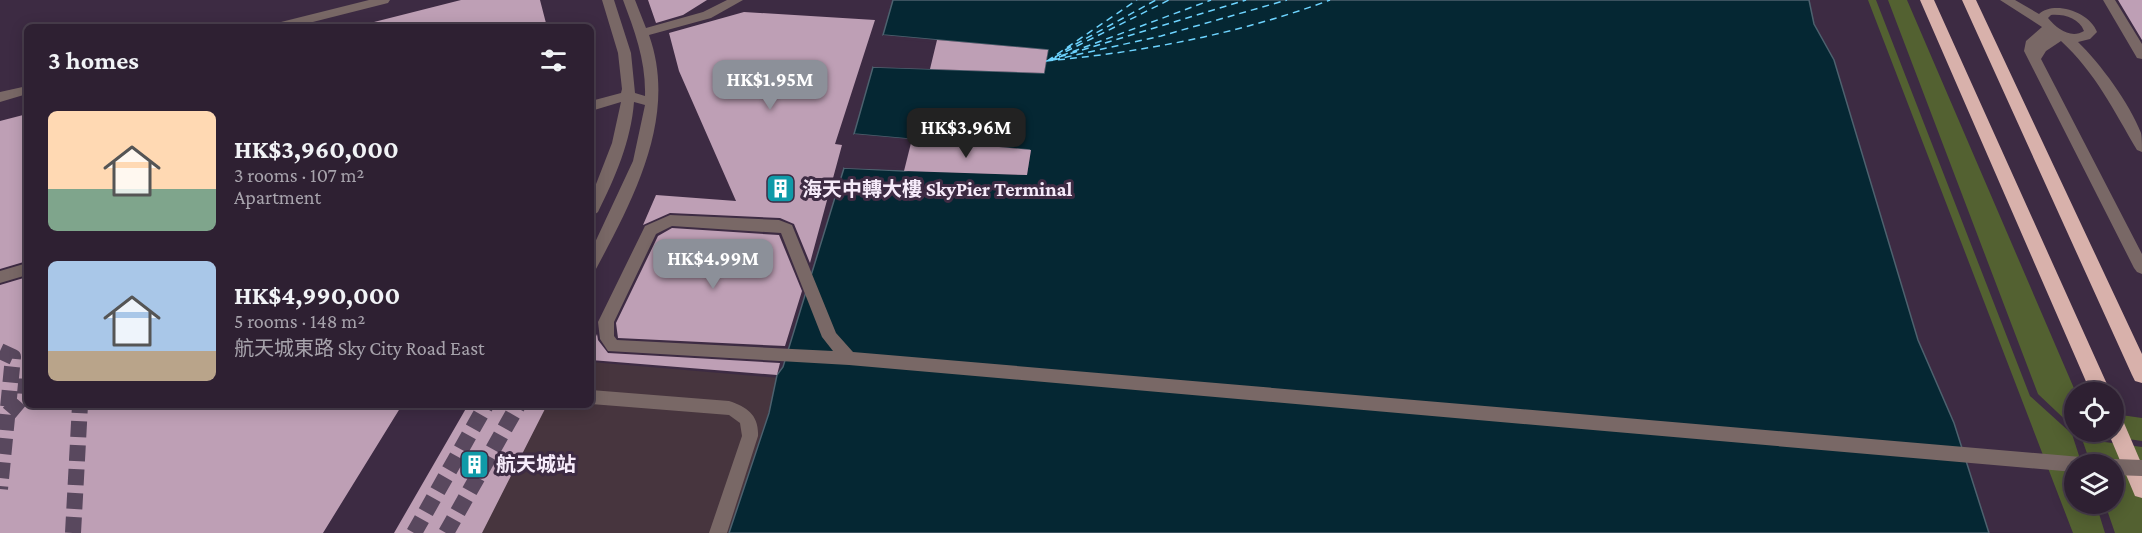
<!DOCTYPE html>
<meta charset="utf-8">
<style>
body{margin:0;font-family:"Crimson Pro","Noto Sans TC",serif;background:#3a2d3e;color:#f1f3f6;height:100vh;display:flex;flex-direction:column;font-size:22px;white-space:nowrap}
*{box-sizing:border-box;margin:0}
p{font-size:20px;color:#a7a3ac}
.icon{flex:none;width:33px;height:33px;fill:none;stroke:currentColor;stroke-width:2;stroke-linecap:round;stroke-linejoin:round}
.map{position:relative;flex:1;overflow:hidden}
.side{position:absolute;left:24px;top:24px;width:570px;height:384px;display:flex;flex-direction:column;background:#2e2032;border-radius:9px;box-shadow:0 3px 15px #0003,0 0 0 2px #493e4d}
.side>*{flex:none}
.controls{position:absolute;left:2064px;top:382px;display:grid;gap:12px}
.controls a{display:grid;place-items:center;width:60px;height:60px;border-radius:50%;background:#2e2032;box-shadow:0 3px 15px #0003,0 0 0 2px #493e4d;font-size:30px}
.price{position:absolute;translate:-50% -51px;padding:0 14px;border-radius:12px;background:#8c9099;color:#fff;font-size:20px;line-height:39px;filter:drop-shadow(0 2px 3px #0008)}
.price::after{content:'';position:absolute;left:50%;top:36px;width:18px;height:14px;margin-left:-9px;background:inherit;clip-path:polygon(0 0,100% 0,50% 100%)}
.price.on{background:#222;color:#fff}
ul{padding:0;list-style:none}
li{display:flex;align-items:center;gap:18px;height:150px;padding:0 24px}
li span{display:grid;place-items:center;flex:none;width:168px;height:120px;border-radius:9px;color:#555}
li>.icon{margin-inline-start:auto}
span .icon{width:72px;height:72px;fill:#fffc;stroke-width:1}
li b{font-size:26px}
h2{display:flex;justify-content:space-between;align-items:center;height:72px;padding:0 24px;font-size:26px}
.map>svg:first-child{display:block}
</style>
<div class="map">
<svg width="2142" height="533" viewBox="0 0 2142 533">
<rect width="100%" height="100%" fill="#3d2b43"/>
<path fill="#47353e" d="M591 362 780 378 729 533H476L544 405H591Z"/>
<path fill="#536131" d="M1868 0H1876L2030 396 2072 434 2082 465H2074V504H2096L2105 533H2073Z
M1888 0H1907L2076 393 2074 428 2038 394Z
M2114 414 2142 418V441L2080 432H2114Z
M2082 439 2142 447V533H2115L2105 504H2114V465H2091Z"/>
<path fill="#052733" stroke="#4d626f" stroke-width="1.5" d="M893 0H1809L1814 24 1834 60 1918 340 1954 423 1989 533H729L769 413 777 375 783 367 844 168 904 171 1030 150 854 134 873 67 1044 73 1048 50 883 35Z"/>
<path fill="#3d2b43" d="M883 35 937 40 1048 50 1044 73 873 67 874 64 1042 70 937 43 882 38Z
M854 134 1031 150 1027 175 844 168 845 165 1025 172 912 141 853 137Z"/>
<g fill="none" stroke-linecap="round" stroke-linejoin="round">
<path stroke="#6dd3fe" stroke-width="1.5" stroke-dasharray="7 5" stroke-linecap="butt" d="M1065 50 1156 0
M1055 57 1169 0
M1059 57 1246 0
M1050 60 1211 0
M1053 60 1161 36 1287 0
M1046 61C1144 52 1238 34 1330 0
M1047 61 1137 0"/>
</g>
<path fill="#be9fb5" d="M461 0H540L547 27H375L374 22Z
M648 0H707L683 15 656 23Z
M2118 0H2142V40Z
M744 12 875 20 835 144 842 145 810 263 794 224 780 218 670 213 643 225 656 195 736 201 679 71 669 33Z
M937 40 1048 50 1044 73 930 69Z
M27 114V261L0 269V121Z
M912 139 1031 150 1027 175 904 171Z
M672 228 779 235 802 291 785 346 618 338 616 323 658 236Z
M27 277V405H402L323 533H0V285Z
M597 334 598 340 608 353 780 363 777 375 591 360V348Z
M468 405H547L482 533H394Z"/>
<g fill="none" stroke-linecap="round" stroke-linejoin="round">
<path stroke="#59485e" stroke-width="16" stroke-dasharray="16 8" stroke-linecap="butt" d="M0 351 13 357 0 489
M9 413 25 394 27 373
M73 533 80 405
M414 533 486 405
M446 533 518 405"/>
<path fill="#796866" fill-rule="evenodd" d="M369 0H390L388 3 293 27H271L273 24Z
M602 0H614L631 53 635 93 645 96C646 61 635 32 623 0H635L646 28 703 12 727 0H743L711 18 649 35C678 116 634 198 596 269L591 271V251L633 161 645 105 634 102C631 141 615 178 598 212L591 217V197L612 143 621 102 591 111V101L621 93 622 89 618 53Z
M2000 0H2015L2039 14C2054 0 2090 12 2097 32L2090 39 2078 42C2100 63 2130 104 2141 133 2142 138 2142 146 2142 152L2137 150C2114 111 2095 72 2061 41L2046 51 2041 59 2142 254V274L2137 272 2134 268 2024 51 2026 41 2042 27ZM2051 15C2064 14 2079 18 2084 31 2071 39 2057 29 2048 18Z
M2103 0H2115L2142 44V59L2137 58Z
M27 86V94L0 102V92Z
M670 215 779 220 792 225 836 333 853 352 2081 457 2087 460 2090 465H2074V472L849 365 608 351 600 339 598 322 645 226ZM672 226 781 233 822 337 833 351 617 340 614 336V322L656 234Z
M27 263V275L0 283V271Z
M591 390 729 401C747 407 759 415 758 436L727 533H709L742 436 740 423 729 415 591 404Z"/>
<path fill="#d8b1ab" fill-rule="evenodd" d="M1920 0H1934L2111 393H2091Z
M1962 0H1976L2142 354V383L2135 381 2132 375Z
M2114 413 2121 416 2142 465V498L2135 496 2108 432H2114Z"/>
<path stroke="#796866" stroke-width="16" d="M2114 467 2142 468"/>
</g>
<defs>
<symbol id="building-square" viewBox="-11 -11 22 22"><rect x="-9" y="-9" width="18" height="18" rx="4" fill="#0f9aa8" stroke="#3d2b43"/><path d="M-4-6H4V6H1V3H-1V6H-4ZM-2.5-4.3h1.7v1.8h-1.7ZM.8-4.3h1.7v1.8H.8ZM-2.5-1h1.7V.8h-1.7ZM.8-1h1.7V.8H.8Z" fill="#fff"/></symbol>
</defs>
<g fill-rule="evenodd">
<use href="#building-square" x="764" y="172" width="33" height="33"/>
<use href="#building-square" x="458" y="448" width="33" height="33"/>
</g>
<g text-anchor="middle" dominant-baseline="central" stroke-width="6" stroke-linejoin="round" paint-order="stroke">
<g font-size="20" font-weight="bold" fill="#f6ebfa" stroke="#3d2b43" text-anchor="start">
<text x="802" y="189">海天中轉大樓 SkyPier Terminal</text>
<text x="496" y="464">航天城站</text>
</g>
</g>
</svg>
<div class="controls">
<a><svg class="icon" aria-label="locate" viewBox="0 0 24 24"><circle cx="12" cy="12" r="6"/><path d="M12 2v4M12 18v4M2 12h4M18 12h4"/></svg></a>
<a><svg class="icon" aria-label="layers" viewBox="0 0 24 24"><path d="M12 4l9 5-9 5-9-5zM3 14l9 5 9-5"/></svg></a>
</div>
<b class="price" style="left:770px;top:111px">HK$1.95M</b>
<b class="price on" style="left:966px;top:159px">HK$3.96M</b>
<b class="price" style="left:713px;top:290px">HK$4.99M</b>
<section class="side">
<h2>3 homes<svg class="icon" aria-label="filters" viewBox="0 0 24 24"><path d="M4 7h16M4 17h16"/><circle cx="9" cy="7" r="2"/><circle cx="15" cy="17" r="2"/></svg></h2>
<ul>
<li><span style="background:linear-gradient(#ffd9b3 65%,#7fa58c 0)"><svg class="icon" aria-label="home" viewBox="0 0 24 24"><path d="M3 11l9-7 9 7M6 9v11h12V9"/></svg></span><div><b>HK$3,960,000</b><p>3 rooms · 107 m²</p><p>Apartment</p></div></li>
<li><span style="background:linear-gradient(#a9c7e8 75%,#b9a48a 0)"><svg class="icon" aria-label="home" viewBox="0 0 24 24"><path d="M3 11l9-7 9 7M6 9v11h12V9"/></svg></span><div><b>HK$4,990,000</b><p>5 rooms · 148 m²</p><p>航天城東路 Sky City Road East</p></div></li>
</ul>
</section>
</div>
